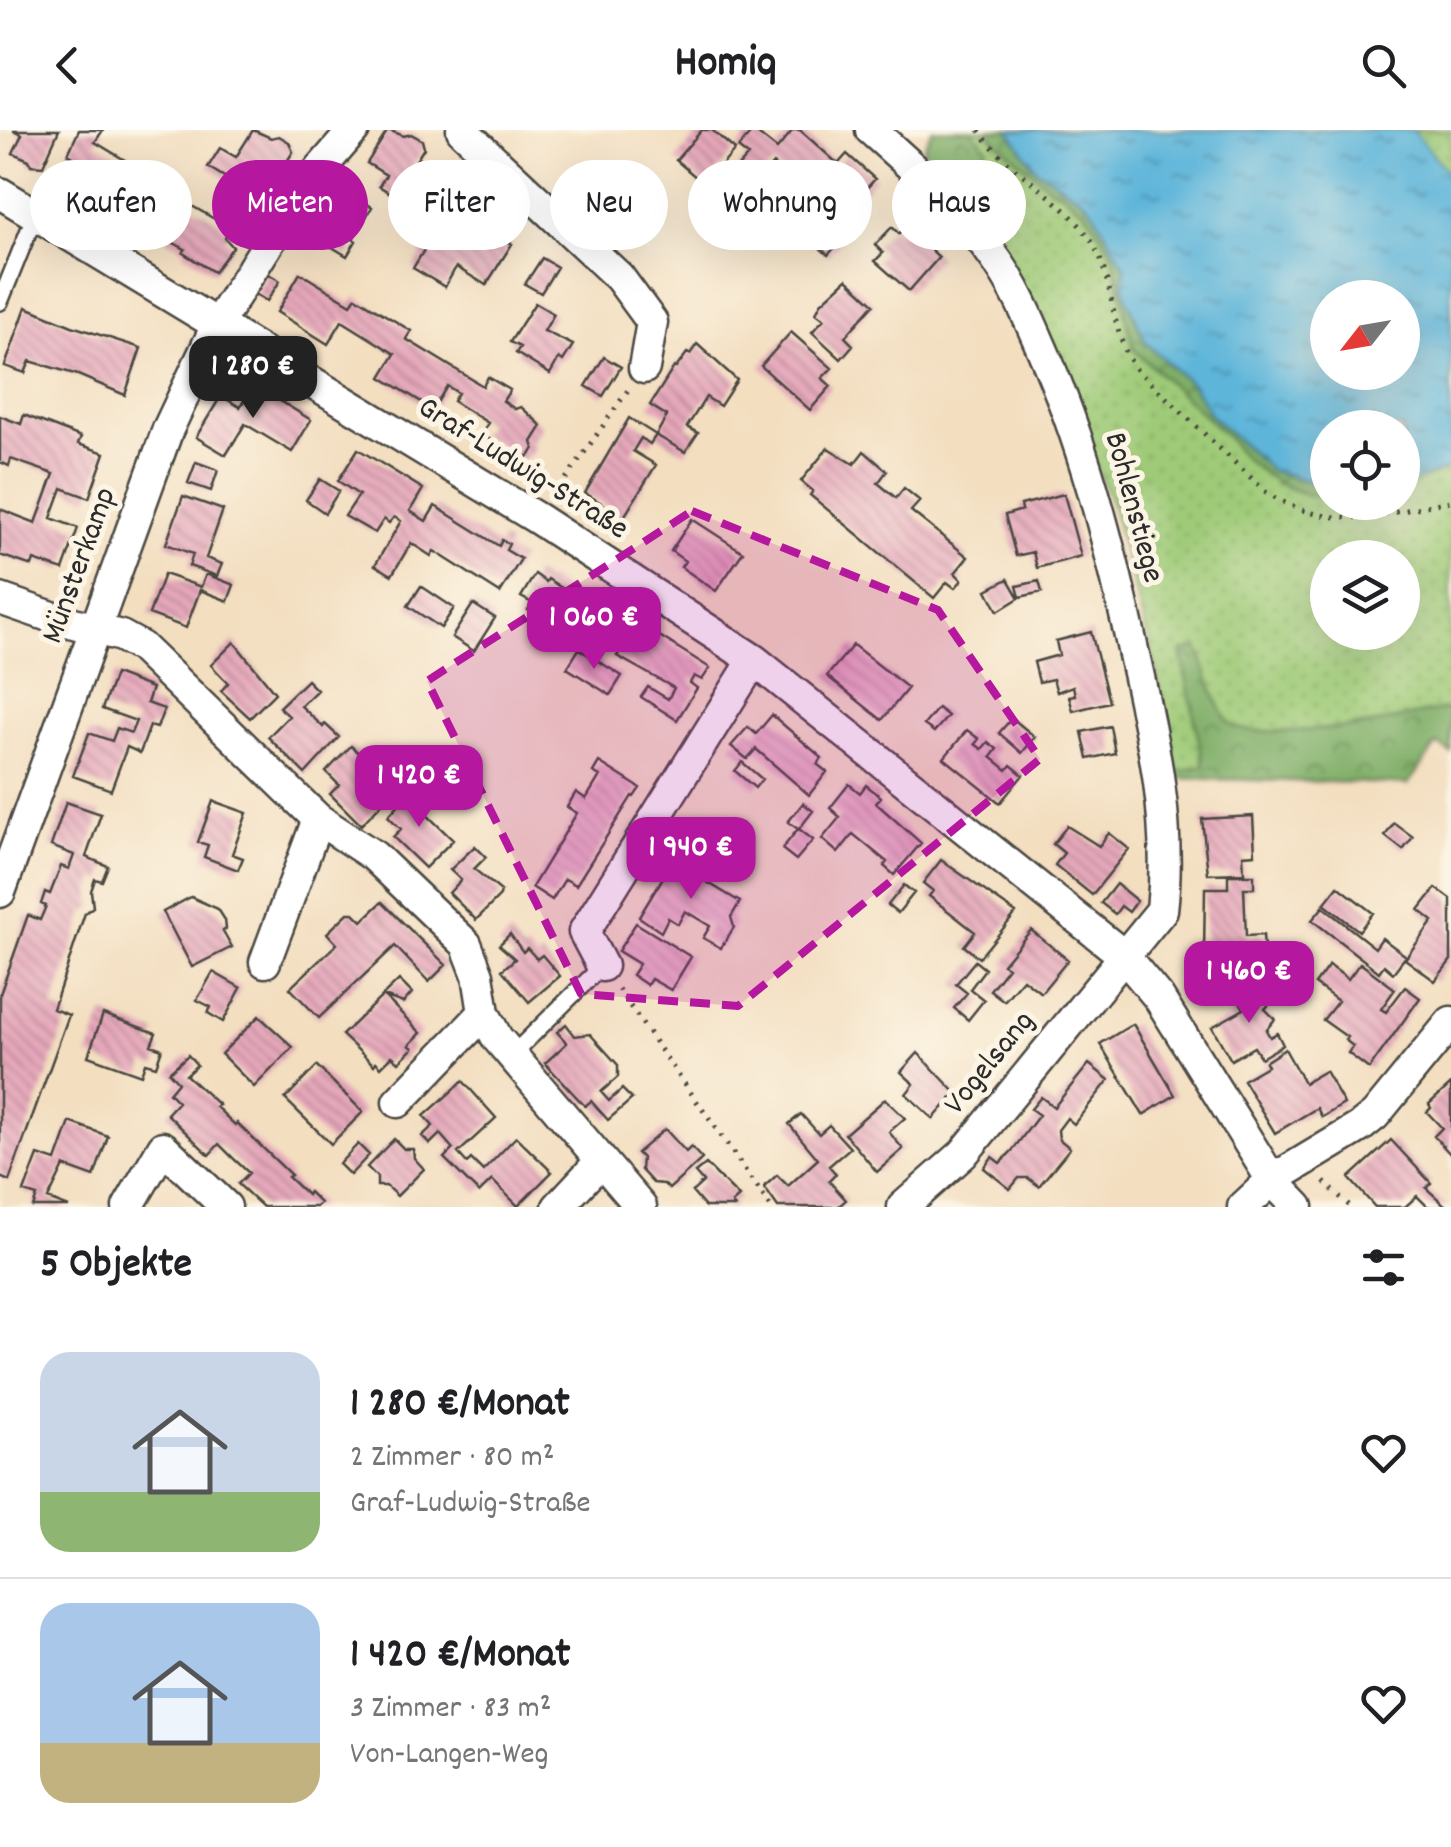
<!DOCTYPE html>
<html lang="de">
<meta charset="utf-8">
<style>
body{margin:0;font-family:Dekko,sans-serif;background:#f6f6f6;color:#202124;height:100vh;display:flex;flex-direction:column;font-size:38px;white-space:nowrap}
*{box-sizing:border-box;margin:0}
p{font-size:32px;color:#757577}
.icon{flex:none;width:55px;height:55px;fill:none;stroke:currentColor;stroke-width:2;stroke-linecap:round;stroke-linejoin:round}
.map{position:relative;height:1077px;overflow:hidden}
.side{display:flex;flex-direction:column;background:#fff;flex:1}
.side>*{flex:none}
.banner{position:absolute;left:30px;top:30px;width:1392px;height:90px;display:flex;gap:20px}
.needle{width:65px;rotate:239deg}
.buttons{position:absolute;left:1310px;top:150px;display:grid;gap:20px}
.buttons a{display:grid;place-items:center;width:110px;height:110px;border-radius:50%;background:#fff;box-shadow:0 10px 40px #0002;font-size:50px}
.price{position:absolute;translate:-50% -85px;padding:0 22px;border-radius:20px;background:#b5179e;color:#fff;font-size:32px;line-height:65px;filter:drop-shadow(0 2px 5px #0008)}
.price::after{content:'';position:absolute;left:50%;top:60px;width:30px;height:22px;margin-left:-15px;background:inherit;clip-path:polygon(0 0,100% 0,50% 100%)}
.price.current{background:#222;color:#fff}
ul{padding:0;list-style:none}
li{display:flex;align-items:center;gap:30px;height:250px;padding:0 40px}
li+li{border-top:2px solid #e0e0e0}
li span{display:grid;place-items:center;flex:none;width:280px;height:200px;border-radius:30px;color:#555}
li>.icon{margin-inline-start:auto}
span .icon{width:120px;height:120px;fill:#fffc;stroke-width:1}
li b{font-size:42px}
h2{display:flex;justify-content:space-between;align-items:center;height:120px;padding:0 40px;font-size:42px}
.pill{padding:0 35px;border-radius:45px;background:#fff;box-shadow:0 10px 40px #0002;font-size:35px;line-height:90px}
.pill.current{background:#b5179e;color:#fff}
header{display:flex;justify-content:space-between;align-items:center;height:130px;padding:0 40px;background:#fff;font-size:45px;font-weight:700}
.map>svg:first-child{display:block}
</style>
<header><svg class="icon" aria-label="back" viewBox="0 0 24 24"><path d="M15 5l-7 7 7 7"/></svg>Homiq<svg class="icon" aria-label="search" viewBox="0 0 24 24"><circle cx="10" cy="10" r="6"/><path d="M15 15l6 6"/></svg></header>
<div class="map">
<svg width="1451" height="1077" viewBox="0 0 1451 1077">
<defs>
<pattern id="green-dots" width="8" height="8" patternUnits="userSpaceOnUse" patternTransform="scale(2.5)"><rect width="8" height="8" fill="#9fcb78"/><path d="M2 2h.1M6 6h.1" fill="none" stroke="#89ae68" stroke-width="1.8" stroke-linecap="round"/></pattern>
<pattern id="forest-crowns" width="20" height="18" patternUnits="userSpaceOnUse" patternTransform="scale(2.5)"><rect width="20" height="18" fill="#7faf68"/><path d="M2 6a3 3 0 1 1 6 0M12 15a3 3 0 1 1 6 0" fill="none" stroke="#688f56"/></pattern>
<pattern id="water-ripples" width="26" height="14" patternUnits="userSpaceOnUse" patternTransform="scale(2.5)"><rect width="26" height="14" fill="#5db5da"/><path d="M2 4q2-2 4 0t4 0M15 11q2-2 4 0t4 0" fill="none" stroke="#4d93b1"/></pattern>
<pattern id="building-back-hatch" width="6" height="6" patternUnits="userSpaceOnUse" patternTransform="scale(2.5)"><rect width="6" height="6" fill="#e6a8bb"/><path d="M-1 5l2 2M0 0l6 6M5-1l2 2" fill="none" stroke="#bb8998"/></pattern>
</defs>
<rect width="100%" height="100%" fill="#fcf5e5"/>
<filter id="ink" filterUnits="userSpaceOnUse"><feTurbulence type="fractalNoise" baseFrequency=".01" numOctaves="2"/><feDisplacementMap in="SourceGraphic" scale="20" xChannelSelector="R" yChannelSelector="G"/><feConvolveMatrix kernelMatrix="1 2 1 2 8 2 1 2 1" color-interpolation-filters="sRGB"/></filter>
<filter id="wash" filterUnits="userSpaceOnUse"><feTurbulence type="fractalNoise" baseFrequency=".0048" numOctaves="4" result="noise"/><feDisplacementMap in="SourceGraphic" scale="40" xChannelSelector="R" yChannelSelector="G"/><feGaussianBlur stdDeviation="2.25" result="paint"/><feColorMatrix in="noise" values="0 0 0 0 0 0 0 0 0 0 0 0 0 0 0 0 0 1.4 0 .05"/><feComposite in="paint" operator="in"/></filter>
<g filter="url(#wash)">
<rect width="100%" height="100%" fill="#f3dec0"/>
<path fill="url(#green-dots)" stroke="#657b52" stroke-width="2.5" fill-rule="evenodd" d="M932 0H1451V623L1437 614 1408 654 1178 648 1153 527 1110 369 1004 124 923 19ZM1328 168H1402V242H1328ZM1328 298H1402V372H1328ZM1328 428H1402V502H1328Z"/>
<path fill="url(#forest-crowns)" stroke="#556d4a" stroke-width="2.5" d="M932 0H971L987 18 986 26 973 36 941 42 923 19Z
M989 0H1009L1035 38 1082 69 1093 81 1125 137 1123 153 1127 169 1146 213 1194 257 1211 286 1272 341 1322 353 1327 356V367L1306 365 1279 354 1247 331 1224 304 1133 219 1113 126 1087 83 1061 62 1052 60 992 7Z
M1198 518C1205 536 1218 585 1233 596 1252 607 1350 598 1374 594 1400 589 1424 581 1451 579V623L1437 614 1408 654 1178 648 1176 642 1204 636 1181 521Z"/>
<path fill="url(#water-ripples)" stroke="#447082" stroke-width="2.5" fill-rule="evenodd" d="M1009 0H1413L1451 46V338L1403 356 1402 298H1328L1327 356 1272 341 1211 286 1194 257 1146 213 1127 169 1123 153 1125 137 1093 81 1082 69 1035 38ZM1328 168H1402V242H1328Z"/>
<g id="blocks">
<path fill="url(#building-back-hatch)" d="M13 0H59L43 36 31 35 29 30 13 23 22 4Z
M79 0H103L95 12 128 32 103 73 69 52 82 32 68 24Z
M253 0 271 8 279 6 289 12 293 22 273 53 247 36 236 54 208 37 220 18 236 27Z
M388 0 404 6 411 4 422 10 424 18 404 50 422 62 413 77 379 56 386 45 367 33Z
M702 0H712L735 20 705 55 676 30Z
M753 0 777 19 793 0H800L838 34 847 24 875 49 842 85 854 96 828 125 811 110 829 90 819 81 818 69 812 63 815 60 798 45 785 46 773 34 757 53 738 37 748 26 738 18Z
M147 50 230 98 225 108 233 117 214 142 183 123 185 119 125 87Z
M341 58 372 77 353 109 356 111 347 126 319 109 327 95 320 91Z
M469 94 489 106 492 102 512 114 486 155 456 137 445 157 413 138 432 107 454 120Z
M892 97 899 104 906 97 939 127 909 161 875 131 883 123 875 115Z
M542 128 557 137 541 163 525 154Z
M267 143 280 151 267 171 255 164Z
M300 143 351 174 356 167 411 201 406 209 483 256 488 247 510 260 503 271 515 279 521 277 542 296 532 312 534 318 530 325 522 329 481 304 488 293 453 271 458 263 447 256 433 279 381 247 395 224 342 191 328 214 277 182Z
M847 149 874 174 845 207 853 215 841 229 812 202 824 189 816 183 821 173Z
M535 173 554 184 544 201 573 215 563 231 559 228 550 244 516 223 520 217 510 212Z
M26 177 72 196 141 218 125 265 78 245 30 231 25 243 5 236Z
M791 202 832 238 822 248 831 256 810 280 761 236Z
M697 214 737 250 720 276 706 267 687 297 698 303 685 322 656 305 667 286 650 275 674 237 676 238 687 223 690 224Z
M604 227 621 237 603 266 586 256Z
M254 255 311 290 292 322 245 294 226 325 196 307 221 266 240 277Z
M24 285 81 307 78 314 105 323 89 368 62 358 51 388 78 398 63 440 34 430 32 436 0 425V379L36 393 54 344 11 329 9 336 0 332V286L21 294Z
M629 288 656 305 650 314 641 308 633 321 656 335 624 387 585 363Z
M828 318 854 334 864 321 887 341 878 353 896 368 904 358 920 371 911 381 968 427 955 443 962 450 955 458 947 452 934 468 810 365 813 361 801 351Z
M358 319 423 359 410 381 426 391 435 376 499 416 502 410 509 414 506 420 521 429 500 463 434 421 431 426 411 413 392 445 375 435 401 391 394 387 389 393 384 389 375 403 345 386 359 365 338 351Z
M196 332 218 340 211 361 188 353Z
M320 349 339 361 325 383 306 370Z
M1064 364 1081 426 1037 438 1033 422 1016 426 1005 385 1022 380 1021 375Z
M183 366 223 380 206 428 222 434 217 446 189 436 193 424 166 414Z
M692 389 743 422 716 461 681 437 685 431 671 421Z
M164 444 201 457 206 444 234 455 228 471 200 460 186 498 149 484Z
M535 444 546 452 548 449 613 492 598 515 588 509 584 515 528 480 532 473 521 467Z
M1008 449 1019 468 998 481 987 460Z
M1039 451 1042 462 1020 467 1017 456Z
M421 456 454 478 441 498 408 476Z
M473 474 495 488 474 521 452 507Z
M650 500 710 538 702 550 694 546 690 553 697 558 677 590 641 567 648 557 668 569 674 558 617 526 633 501 645 509Z
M1091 502 1109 572 1073 581 1069 566 1075 565 1073 556 1057 562 1053 549 1039 552 1034 532 1059 525 1056 511Z
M234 512 275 563 250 588 221 561 228 553 211 535Z
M853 515 908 558 882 590 827 546Z
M579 519 622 546 610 565 567 538Z
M115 544 152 558 147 573 164 579 157 598 150 596 140 623 127 617 111 660 73 646 89 603 112 611 117 598 131 603 136 591 102 579Z
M307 550 317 560 301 576 323 597 325 594 339 607 305 644 268 607 289 586 279 577Z
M938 578 948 586 934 602 924 595Z
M772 585 822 628 817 634 827 642 809 665 756 619 747 629 731 616 748 597 756 604Z
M1012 588 1035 607 1022 623 999 603Z
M1110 596 1115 623 1088 629 1082 602Z
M967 600 979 609 975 614 982 619 988 612 997 619 991 627 1007 640 1011 635 1023 645 1000 673 944 628Z
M351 616 366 630 359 637 385 660 388 667 361 695 330 664 339 655 326 642Z
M599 632 640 658 634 667 632 666 576 755 565 749 552 770 532 757 577 683 567 677 576 662 586 669 600 646 593 642Z
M742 632 762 649 755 658 735 641Z
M849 654 860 663 866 655 881 667 876 673 921 713 894 745 884 736 887 732 853 704 838 723 822 709 840 687 830 678Z
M415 658 429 672 422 680 453 710 425 738 393 707 401 699 388 686Z
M213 671 247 683 232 724 243 728 238 740 204 727 208 715 198 712Z
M66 672 101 684 86 727 108 736 102 751 95 749 91 761 93 777 85 783 53 879 69 885 9 1051 0 1047V864L28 785 40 790 46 776 41 774 45 762 50 764 61 736 69 739 74 725 51 716Z
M803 673 813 681 799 699 813 710 796 730 782 719 798 699 788 692Z
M1253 686 1255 724 1243 725 1244 743 1208 744 1202 689Z
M1394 693 1413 707 1403 720 1385 706Z
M1067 696 1099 716 1109 703 1129 719 1092 765 1055 735 1064 723 1053 714Z
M687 711 705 726 697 736 679 720Z
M475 716 486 727 474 739 501 761 500 766 476 790 449 763 461 750 450 740Z
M676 726 708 745 705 751 740 772 731 787 734 797 721 818 703 808 710 796 685 781 678 794 668 788 661 802 639 787Z
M941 730 1016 783 979 828 964 816 975 802 929 766 933 761 923 753Z
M1228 745H1254V758H1244L1246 806 1263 805 1264 819H1250L1251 842 1228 843 1224 854H1214L1209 850 1208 823H1204L1205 758H1228Z
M1116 754 1137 771 1129 782 1121 776 1115 784 1101 773Z
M904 755 914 763 898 783 888 775Z
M1338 756 1373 783 1359 801 1324 774Z
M1436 758 1451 769V830L1435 851 1405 829 1433 791 1419 780Z
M191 767 218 779 225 790 226 799 223 801 232 817 192 837 163 782Z
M382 772 446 835 429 852 395 816 319 888 290 858 337 814 327 803 348 783H354L362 791Z
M1323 777 1375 818 1382 808 1406 826 1393 843 1384 835 1379 842 1312 790Z
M636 793 691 827 671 860 651 849 647 855 632 845 639 834 618 821Z
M1031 800 1068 830 1041 863 1023 849 1004 871 990 860 1008 837 1003 834Z
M510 804 523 822 527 818 537 829 542 825 560 846 529 872 502 840 515 829 499 815Z
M975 831 985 839 970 859 984 870 968 890 954 878 967 863 956 854Z
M1360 833 1395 859 1381 879 1386 882 1405 857 1420 868 1369 939 1348 923 1353 916 1345 910 1347 907 1323 890 1338 871 1315 854 1329 835 1348 849Z
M1281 838 1296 850 1285 864 1270 852Z
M213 842 241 858 223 892 208 883 211 877 197 870Z
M399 850 412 863 403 873 384 866 421 903 409 915 413 918 399 932 392 926 381 937 376 932 374 935 342 905Z
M1257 854 1274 869 1265 879 1275 889 1266 900 1270 907 1277 903 1283 915 1261 928 1254 917 1231 930 1212 897 1244 879 1237 866Z
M103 884 156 903 151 915 162 919 156 936 145 933 141 945 88 926Z
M259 886 293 917 254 957 221 924Z
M566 894 575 906 590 904 618 935V947L601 962 609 971 622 959 632 969 608 990 591 971 585 976 545 933 567 913 557 902Z
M1133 894 1175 965 1143 985 1100 914Z
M1285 919 1304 953 1325 941 1344 974 1322 987 1317 978 1275 1003 1243 950 1267 936 1265 932Z
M918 923 956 963 933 989 906 964 914 954 901 942Z
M188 925 197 935 186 945 219 975 216 977 235 995 237 993 291 1045 288 1047 307 1065 309 1062 320 1073 316 1077H263L238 1054 249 1043 233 1028 219 1014 209 1025 167 984 178 972 169 963 178 952 169 942Z
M1089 934 1109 950 1074 994 1067 988 1058 1000 1059 1009 1070 1018 1039 1056 1028 1048H1019L1010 1059 984 1038 992 1027 1000 1033 1012 1021 1039 985 1031 979 1041 967 1054 977Z
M317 936 363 982 331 1014 285 969Z
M463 951 496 988 458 1023 467 1033 471 1029 483 1041 516 1007 552 1042 518 1076 492 1050 479 1063 444 1028 453 1019 440 1004 430 1014 422 1006 433 996 424 986Z
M1451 954V1025L1434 1006 1442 998 1427 982 1431 978 1429 974Z
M885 969 905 988 889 1002 903 1019 877 1042 845 1004Z
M801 984 819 1004 829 995 850 1018 829 1036 836 1044 829 1051 846 1070 838 1077H778L764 1057 777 1045 788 1056 818 1029 789 994Z
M70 992 108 1006 94 1047 64 1036 48 1069 69 1077H33L37 1066 24 1062 38 1025 56 1031Z
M665 999 686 1022 691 1017 702 1029 669 1059 664 1054 653 1053 641 1040 642 1028 637 1023Z
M394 1009 404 1019H413L414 1028 424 1039 397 1066 386 1056H377V1047L367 1037Z
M1391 1010 1431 1053 1426 1058 1447 1077H1428L1417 1066 1405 1077H1375L1349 1048Z
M358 1014 369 1025 350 1045 339 1034Z
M706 1034 739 1067 732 1073 735 1077H705L692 1062 703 1052 695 1043Z"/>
</g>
</g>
<g filter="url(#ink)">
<use href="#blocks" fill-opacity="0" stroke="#494641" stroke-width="2.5"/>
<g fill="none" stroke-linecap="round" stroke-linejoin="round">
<defs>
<path id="service" d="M0 172 35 85
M512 925 602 836"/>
<path id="minor" d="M462 0 619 147 652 192 644 238
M871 0C916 40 963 81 997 131 1016 158 1029 189 1042 219 1082 310 1107 405 1129 502 1149 593 1173 686 1162 780L963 1024 903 1077
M0 63 538 389 754 530 1123 825 1159 868 1272 1050 1298 1077
M0 469 52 487 121 506 141 517 318 689 374 726 466 814 478 845 484 883 497 908 641 1077
M0 762 168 299 218 193 302 60 354 0
M265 832 318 689
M602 836 584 802 754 530
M398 972 484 883
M128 1077 163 1017 226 1077
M558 1077 601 1031
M1243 1077 1272 1050 1360 997 1375 985 1451 892"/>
</defs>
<use href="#service" stroke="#494641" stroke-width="20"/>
<use href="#minor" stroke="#494641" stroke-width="35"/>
<path stroke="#494641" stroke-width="5" stroke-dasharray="2.5 8" stroke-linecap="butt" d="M979 0C1009 44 1061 65 1090 109 1116 148 1108 203 1137 240L1267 363C1334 404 1380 384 1451 371
M983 68 1013 38
M554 366 628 260
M618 859 771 1077
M1324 1052 1351 1077"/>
<use href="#service" stroke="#fff" stroke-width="15"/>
<use href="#minor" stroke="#fff" stroke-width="30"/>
</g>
</g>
<path fill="#b5179e" fill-opacity="0.2" stroke="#b5179e" stroke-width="8" stroke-dasharray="20 12" stroke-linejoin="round" d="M692 381 938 480 1040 629 738 876 581 864 427 551Z"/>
<g text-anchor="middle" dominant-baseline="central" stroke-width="10" stroke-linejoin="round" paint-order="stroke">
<g font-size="32" fill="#2b2b2b" stroke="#fcf5e5">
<text transform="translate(522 340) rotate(32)">Graf-Ludwig-Straße</text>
<text transform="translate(1132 378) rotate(75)">Bohlenstiege</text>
<text transform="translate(81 436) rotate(-70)">Münsterkamp</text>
<text transform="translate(991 934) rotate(-51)">Vogelsang</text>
</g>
</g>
</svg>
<div class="buttons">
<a><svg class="needle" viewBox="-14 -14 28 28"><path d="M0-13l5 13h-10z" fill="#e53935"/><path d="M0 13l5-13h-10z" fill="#757577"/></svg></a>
<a><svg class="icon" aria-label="locate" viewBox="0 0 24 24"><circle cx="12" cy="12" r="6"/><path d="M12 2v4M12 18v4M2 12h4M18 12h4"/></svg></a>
<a><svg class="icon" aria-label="layers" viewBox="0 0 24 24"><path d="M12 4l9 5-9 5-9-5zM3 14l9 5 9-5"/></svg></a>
</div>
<b class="price current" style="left:253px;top:291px">1 280 €</b>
<b class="price" style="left:594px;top:542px">1 060 €</b>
<b class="price" style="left:419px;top:700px">1 420 €</b>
<b class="price" style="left:691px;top:772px">1 940 €</b>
<b class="price" style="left:1249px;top:896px">1 460 €</b>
<div class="banner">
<a class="pill">Kaufen</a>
<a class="pill current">Mieten</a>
<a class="pill">Filter</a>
<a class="pill">Neu</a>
<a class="pill">Wohnung</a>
<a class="pill">Haus</a>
</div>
</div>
<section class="side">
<h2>5 Objekte<svg class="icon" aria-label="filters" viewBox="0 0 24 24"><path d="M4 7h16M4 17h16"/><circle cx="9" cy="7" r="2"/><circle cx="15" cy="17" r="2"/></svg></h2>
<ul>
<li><span style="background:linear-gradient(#c9d6e8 70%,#8fb573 0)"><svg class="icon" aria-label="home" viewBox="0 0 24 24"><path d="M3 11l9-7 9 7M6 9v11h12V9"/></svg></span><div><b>1 280 €/Monat</b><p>2 Zimmer · 80 m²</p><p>Graf-Ludwig-Straße</p></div><svg class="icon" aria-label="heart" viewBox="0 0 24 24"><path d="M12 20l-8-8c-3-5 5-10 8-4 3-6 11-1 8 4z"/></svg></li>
<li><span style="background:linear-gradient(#a9c7e8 70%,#c2b280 0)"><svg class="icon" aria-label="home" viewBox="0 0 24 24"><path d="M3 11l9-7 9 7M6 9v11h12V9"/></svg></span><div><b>1 420 €/Monat</b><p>3 Zimmer · 83 m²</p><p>Von-Langen-Weg</p></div><svg class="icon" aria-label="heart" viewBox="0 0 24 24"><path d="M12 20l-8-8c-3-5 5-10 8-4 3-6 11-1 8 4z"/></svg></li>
</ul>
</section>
